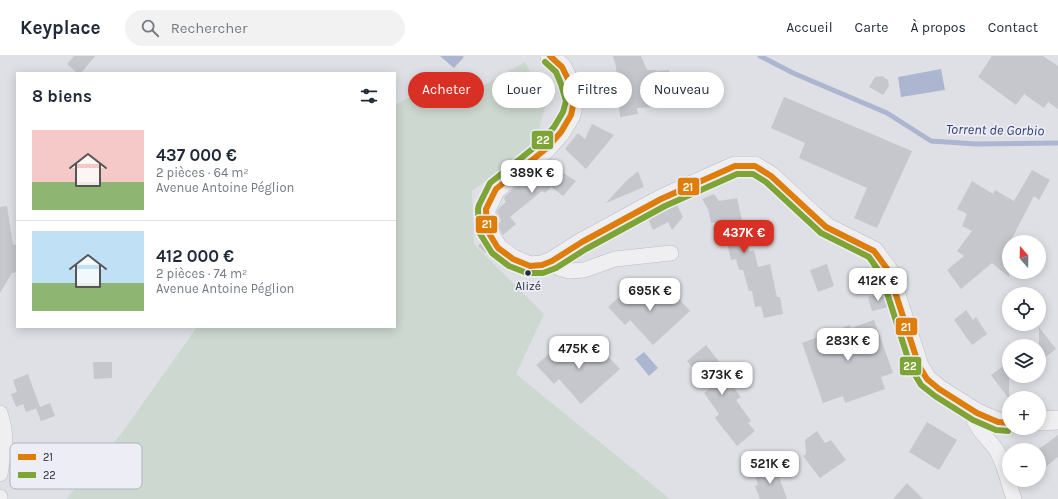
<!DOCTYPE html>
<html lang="fr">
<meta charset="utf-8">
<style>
body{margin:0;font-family:Karla,sans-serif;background:#f2f2f3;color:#1f2937;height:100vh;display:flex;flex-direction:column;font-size:15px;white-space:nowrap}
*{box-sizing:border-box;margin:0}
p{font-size:13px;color:#747a83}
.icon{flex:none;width:22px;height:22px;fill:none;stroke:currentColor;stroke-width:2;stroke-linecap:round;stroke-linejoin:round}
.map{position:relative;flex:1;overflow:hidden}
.panel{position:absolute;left:16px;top:16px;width:380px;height:256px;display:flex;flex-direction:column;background:#fff;border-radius:0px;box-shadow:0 2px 10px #0003}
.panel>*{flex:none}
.top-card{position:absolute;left:408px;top:16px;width:380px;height:36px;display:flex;gap:8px}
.needle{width:26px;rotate:340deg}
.buttons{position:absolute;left:1002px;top:179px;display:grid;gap:8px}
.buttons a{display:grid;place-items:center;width:44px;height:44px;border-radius:50%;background:#fff;box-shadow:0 2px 10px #0003;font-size:20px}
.price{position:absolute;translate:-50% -34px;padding:0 9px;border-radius:8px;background:#fff;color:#222;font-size:13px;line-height:26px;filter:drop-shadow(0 1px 2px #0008)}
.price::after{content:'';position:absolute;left:50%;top:24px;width:12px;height:9px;margin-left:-6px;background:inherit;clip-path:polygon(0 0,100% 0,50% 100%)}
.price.active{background:#d93025;color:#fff}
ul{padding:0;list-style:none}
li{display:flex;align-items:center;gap:12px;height:100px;padding:0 16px}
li+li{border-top:1px solid #e0e1e3}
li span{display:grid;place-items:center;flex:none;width:112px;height:80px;border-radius:0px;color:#555}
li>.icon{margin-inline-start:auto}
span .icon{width:48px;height:48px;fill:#fffc;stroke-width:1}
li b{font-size:17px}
h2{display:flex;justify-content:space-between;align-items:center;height:48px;padding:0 16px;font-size:17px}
.chip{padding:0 14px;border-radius:18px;background:#fff;box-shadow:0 2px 10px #0003;font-size:14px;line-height:36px}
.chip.active{background:#d93025;color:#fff}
header{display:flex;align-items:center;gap:24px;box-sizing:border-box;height:56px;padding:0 20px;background:#fff;border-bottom:1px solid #e0e1e3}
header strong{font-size:19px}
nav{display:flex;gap:22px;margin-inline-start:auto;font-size:14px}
.search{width:280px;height:36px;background:#f2f2f3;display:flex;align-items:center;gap:10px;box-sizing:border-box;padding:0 14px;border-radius:22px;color:#747a83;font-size:15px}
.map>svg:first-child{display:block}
</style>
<header>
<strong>Keyplace</strong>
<div class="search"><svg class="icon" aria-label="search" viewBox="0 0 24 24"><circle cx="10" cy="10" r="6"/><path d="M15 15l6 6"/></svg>Rechercher</div>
<nav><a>Accueil</a><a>Carte</a><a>À propos</a><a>Contact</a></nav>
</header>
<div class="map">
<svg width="1058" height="443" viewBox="0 0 1058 443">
<rect width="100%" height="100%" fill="#dfe0e5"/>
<path fill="#cdd8d0" d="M525 6 546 48 535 88 472 135 474 188 544 258 516 318 670 443H66L121 378 197 271H395V49L412 40 463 41Z"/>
<path fill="#adb6d1" d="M440 0H462L464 1 454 12Z
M941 13 945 34 901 41 898 21Z
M644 296 658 312 649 320 635 303Z"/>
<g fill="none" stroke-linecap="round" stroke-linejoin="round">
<path stroke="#adb6d1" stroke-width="5" d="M760 0 793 17 887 57 931 85 976 88 1058 87"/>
</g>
<path fill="#c6c7cd" d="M74 0H95L81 17H77L67 8Z
M613 0H641L647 14H656L657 15 669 14 672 38H670L671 50 637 52 638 58 620 61 616 11Z
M992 0H1043L1058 10V53L1048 46 1044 52 1024 38 1016 49 978 21Z
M882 20 888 24 889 30 883 39 869 31 875 21Z
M784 41 912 95 877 172 854 162 867 132 799 102 805 87 771 72Z
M592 68 614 79 586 113 565 93 578 77 585 83Z
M550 109 576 125 563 140 551 131 545 137 542 135 510 161 516 168 503 179 498 171V168L501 165 497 155 499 152 506 146 504 143 505 140 530 120 534 125 542 114 545 116Z
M1032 114 1050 124 1039 144 1034 140 1010 186H1009V221L992 207 961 233 947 214 964 200 957 195 972 175 962 170 967 158 957 153 972 125 993 138 995 134 1014 145Z
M638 115 644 131 606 147 626 125Z
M714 138 719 145 737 142 749 195 754 194 758 211 770 208 777 241H780L783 258 764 262 761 250 755 251 752 235H749L743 214H739L736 203 731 204 727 187 721 188 716 166 711 167 708 153 702 143Z
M677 149 683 161 672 174 668 166 653 174 648 163 664 154 665 155Z
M7 150 13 189 17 188V216L12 217 0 237V151Z
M481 186 487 195 485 197 478 190Z
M827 208 834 230 818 236 810 214Z
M635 227 652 245 668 231 690 255 653 289 630 264 625 269 608 251Z
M883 237 888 251 872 255 868 241Z
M966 254 973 264 976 261 987 278 972 289 954 264Z
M874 264 893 317 881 321 885 333 845 347 843 340 823 347 802 287 850 269 851 272Z
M1039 271 1056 293 1039 306Z
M564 285 580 303 597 289 620 313 581 348 559 323 554 328 536 309Z
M706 289 728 317 725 320 741 341 736 344 751 365 748 367 755 375 737 390 715 362 719 358 704 337 710 332 687 305Z
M93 306H112V322L94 323Z
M1009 306V343L991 319Z
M28 318 40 351 50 347 55 360 41 365 36 353 38 352 26 356 23 348 16 351 11 338 17 336 13 324Z
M927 366 957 384 939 414 909 396Z
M817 375 825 387 831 384 846 404 820 422 803 400 806 398 805 384Z
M1058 379V401L1039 416V393Z
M775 410 787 443H760L755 430 758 429 754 417Z
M907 427 923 443H893Z"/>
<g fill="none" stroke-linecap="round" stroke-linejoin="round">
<defs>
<path id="minor" d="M552 205 559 212 569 215 584 214 615 203 671 197
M0 357 4 372 5 387 0 418
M977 357 974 364C979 376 990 384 997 395 1004 407 1009 429 1014 443
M0 441V443"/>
<path id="tertiary" d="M550 0 562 11 569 25 574 45 571 59 561 76 547 92 496 133 486 153 487 174 498 192 513 203 530 210 542 209 552 205 582 186 661 143 735 110H755L771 120 826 171 874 195 888 214 919 310 927 323 939 333 977 357 998 366 1009 367
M1039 365 1058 364"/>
</defs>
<use href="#minor" stroke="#bcbdc2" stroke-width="16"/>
<use href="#tertiary" stroke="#bcbdc2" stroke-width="20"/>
<use href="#minor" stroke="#efeff2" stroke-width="15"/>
<use href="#tertiary" stroke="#efeff2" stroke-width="19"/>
<defs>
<path id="bus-1" d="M550 0 562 11 569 25 574 45 571 59 561 76 547 92 496 133 486 153 487 174 498 192 513 203 530 210 542 209 552 205 582 186 661 143 735 110H755L771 120 826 171 874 195 888 214 919 310 927 323 939 333 977 357 998 366 1009 367"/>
<path id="bus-2" d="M545 6 556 16 561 28 566 45 563 56 554 71 541 86 490 127 479 149 478 153 479 176 492 197 509 210 527 217H543L556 212 586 193 665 150 737 118H753L766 126 821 177 869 201 881 218 911 312 921 329 935 340 973 364 996 374 1008 375"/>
</defs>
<use href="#bus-1" stroke="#edeef5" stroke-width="9"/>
<use href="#bus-2" stroke="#edeef5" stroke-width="9"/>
<use href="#bus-1" stroke="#de7d09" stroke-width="6"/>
<use href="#bus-2" stroke="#7da435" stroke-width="6"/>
</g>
<circle fill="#262a3e" stroke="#edeef5" stroke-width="1.5" cx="528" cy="217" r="3.5"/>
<g text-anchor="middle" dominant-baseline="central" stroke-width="3.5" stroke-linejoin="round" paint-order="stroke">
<g font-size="12" fill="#262a3e" stroke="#edeef5">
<text x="528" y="230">Alizé</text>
</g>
<g font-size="14" font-style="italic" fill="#303f73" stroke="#edeef5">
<text transform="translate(995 74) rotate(1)">Torrent de Gorbio</text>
</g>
</g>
<rect x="10" y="387" width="132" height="46" rx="6" fill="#edeef5" stroke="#b1b3be" stroke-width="1"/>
<rect x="18" y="398" width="18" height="6" fill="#de7d09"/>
<rect x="18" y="416" width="18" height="6" fill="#7da435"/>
<g font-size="11" fill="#262a3e">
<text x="43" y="405">21</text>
<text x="43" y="423">22</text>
</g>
<g stroke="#edeef5" stroke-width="1.5">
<rect x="531" y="74" width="23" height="20" rx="4" fill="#7da435"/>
<rect x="677" y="121" width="23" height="19" rx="4" fill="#de7d09"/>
<rect x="475" y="159" width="23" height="19" rx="4" fill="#de7d09"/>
<rect x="895" y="261" width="23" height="19" rx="4" fill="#de7d09"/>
<rect x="899" y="300" width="23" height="20" rx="4" fill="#7da435"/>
</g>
<g font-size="11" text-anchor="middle" font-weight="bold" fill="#fff">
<text x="543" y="88">22</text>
<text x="688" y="135">21</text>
<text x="487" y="172">21</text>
<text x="906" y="275">21</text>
<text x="910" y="314">22</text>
</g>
</svg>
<div class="buttons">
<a><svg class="needle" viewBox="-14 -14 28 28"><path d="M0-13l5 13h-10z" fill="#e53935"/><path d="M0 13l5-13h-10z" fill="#747a83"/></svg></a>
<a><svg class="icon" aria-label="locate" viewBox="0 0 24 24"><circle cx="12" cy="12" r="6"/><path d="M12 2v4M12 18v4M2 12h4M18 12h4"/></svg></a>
<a><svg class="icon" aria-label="layers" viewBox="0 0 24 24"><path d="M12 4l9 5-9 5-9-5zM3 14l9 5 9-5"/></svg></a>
<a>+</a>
<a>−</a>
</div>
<b class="price" style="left:532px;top:138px">389K €</b>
<b class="price active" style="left:744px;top:198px">437K €</b>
<b class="price" style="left:878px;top:246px">412K €</b>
<b class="price" style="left:650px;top:256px">695K €</b>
<b class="price" style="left:848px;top:306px">283K €</b>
<b class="price" style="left:579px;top:314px">475K €</b>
<b class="price" style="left:722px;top:340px">373K €</b>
<b class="price" style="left:770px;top:429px">521K €</b>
<div class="top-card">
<a class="chip active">Acheter</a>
<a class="chip">Louer</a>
<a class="chip">Filtres</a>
<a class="chip">Nouveau</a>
</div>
<section class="panel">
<h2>8 biens<svg class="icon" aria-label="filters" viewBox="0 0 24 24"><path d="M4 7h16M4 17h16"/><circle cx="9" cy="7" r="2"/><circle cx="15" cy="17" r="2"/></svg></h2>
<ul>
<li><span style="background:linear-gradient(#f6c9c9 65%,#8fb573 0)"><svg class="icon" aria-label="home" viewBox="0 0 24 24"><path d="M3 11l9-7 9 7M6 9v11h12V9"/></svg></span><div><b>437 000 €</b><p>2 pièces · 64 m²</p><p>Avenue Antoine Péglion</p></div></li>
<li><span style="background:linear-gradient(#bfe0f5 65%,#8fb573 0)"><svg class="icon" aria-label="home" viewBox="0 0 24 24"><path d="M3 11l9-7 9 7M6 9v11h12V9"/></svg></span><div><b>412 000 €</b><p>2 pièces · 74 m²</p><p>Avenue Antoine Péglion</p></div></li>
</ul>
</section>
</div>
